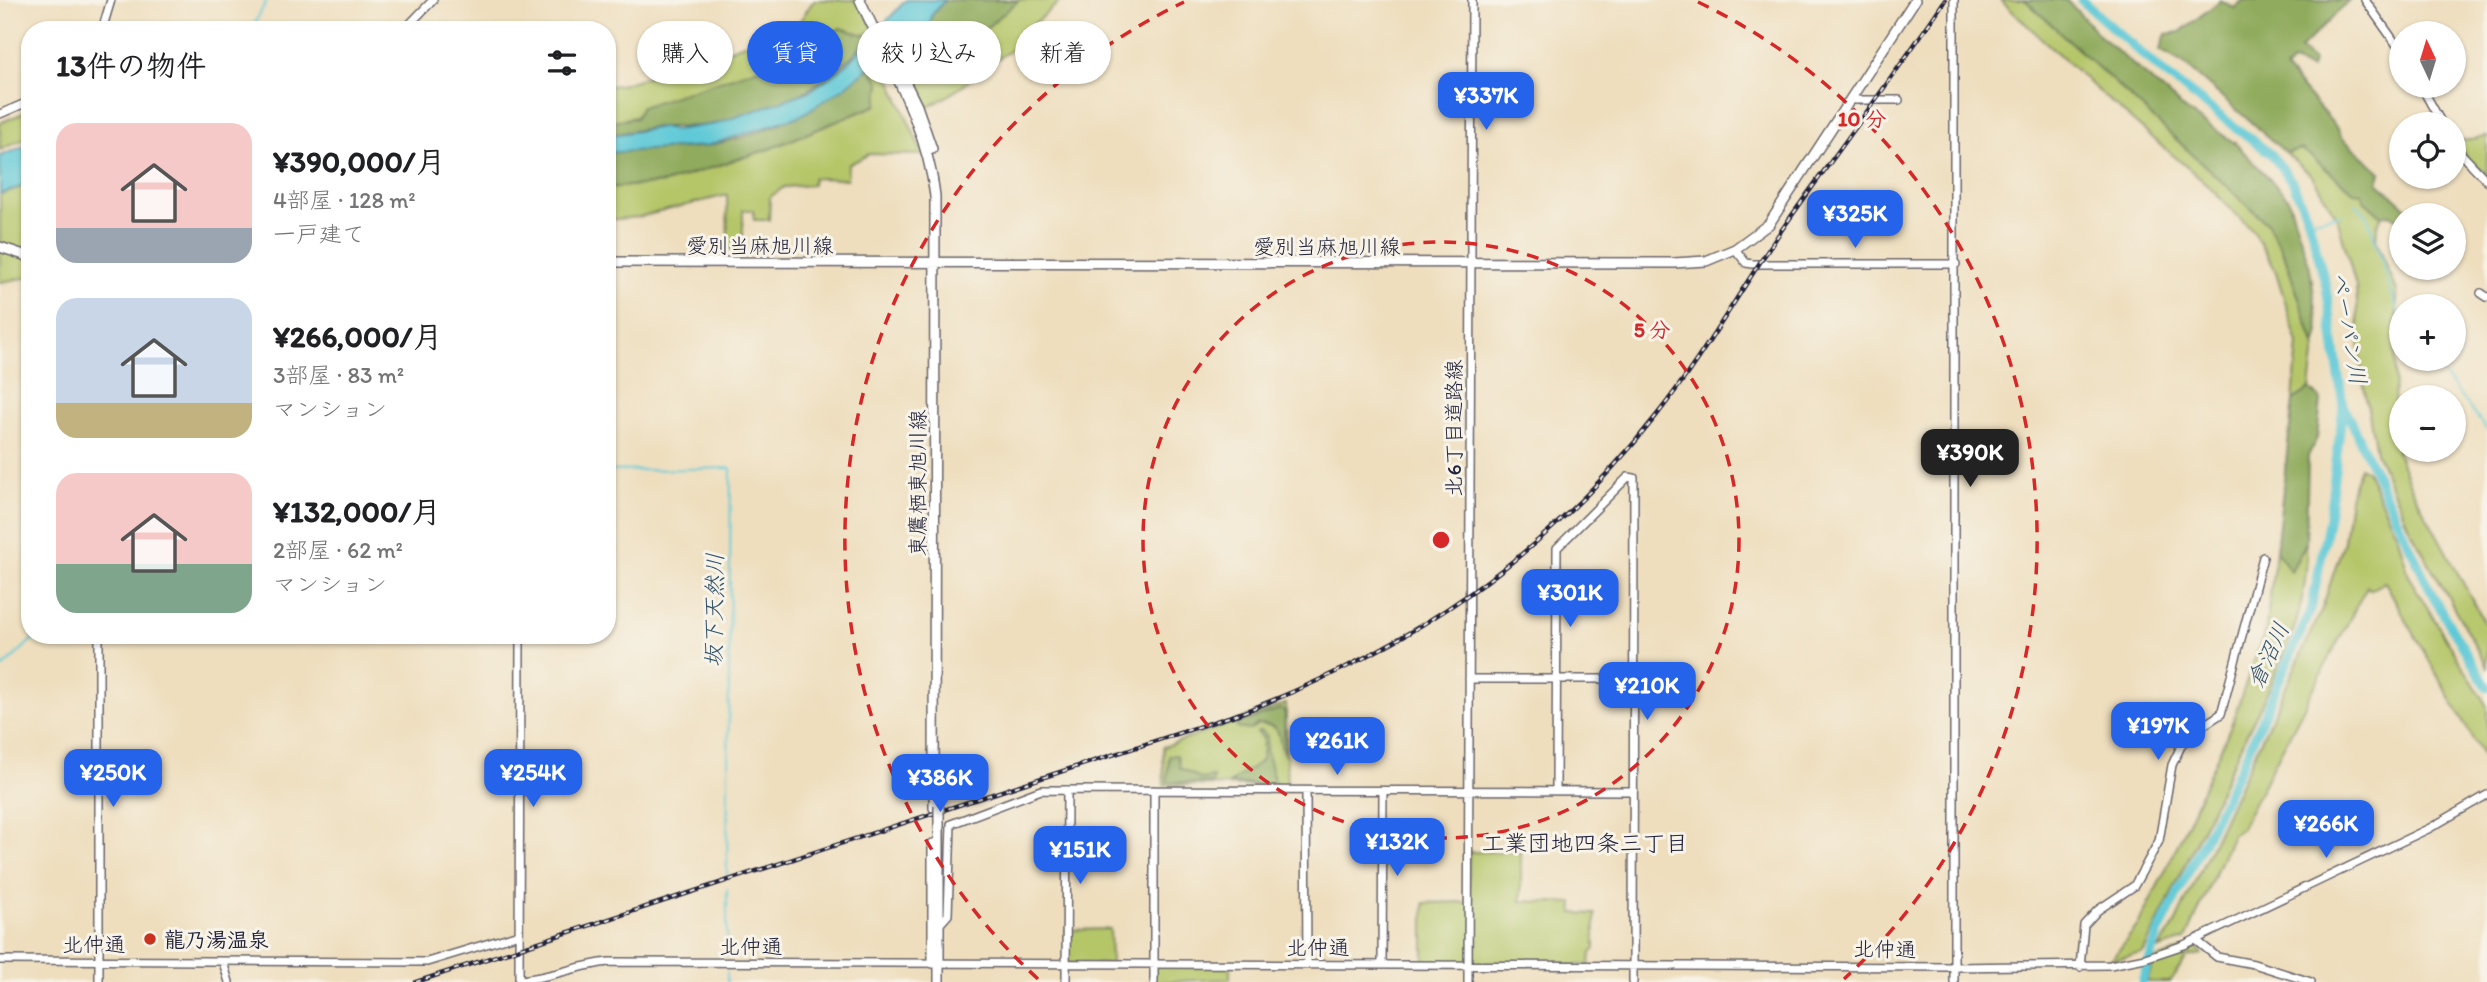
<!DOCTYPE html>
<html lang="ja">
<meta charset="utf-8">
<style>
body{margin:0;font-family:Itim,"Klee One",sans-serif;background:#f6f6f6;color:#202124;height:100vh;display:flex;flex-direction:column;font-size:26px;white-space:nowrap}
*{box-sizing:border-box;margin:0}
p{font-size:23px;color:#757577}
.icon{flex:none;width:38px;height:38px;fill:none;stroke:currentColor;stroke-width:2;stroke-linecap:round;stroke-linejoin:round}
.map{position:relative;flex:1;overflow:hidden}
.drawer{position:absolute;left:21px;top:21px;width:595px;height:623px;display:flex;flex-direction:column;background:#fff;border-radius:28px;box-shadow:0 2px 5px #0004}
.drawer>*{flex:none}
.hud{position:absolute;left:637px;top:21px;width:665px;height:63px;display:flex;gap:14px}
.needle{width:46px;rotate:356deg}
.controls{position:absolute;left:2389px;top:21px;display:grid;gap:14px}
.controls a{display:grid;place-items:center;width:77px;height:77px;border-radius:50%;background:#fff;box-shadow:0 2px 5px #0004;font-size:35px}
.price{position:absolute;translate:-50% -60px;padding:0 16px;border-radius:14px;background:#2563eb;color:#fff;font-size:23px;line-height:46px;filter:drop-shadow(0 2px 4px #0008)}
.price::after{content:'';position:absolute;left:50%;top:42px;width:21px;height:16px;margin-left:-10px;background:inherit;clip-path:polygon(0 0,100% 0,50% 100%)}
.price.selected{background:#222;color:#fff}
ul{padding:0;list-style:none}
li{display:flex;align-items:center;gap:21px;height:175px;padding:0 35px}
li span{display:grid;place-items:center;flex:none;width:196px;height:140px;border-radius:21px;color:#555}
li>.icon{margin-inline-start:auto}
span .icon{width:84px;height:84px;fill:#fffc;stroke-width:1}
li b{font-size:30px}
h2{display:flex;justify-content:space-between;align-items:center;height:84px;padding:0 35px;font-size:30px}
.tag{padding:0 24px;border-radius:32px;background:#fff;box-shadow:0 2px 5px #0004;font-size:24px;line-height:63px}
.tag.selected{background:#2563eb;color:#fff}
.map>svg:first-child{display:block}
</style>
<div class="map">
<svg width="2487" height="982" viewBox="0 0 2487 982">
<rect width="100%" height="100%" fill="#f7f3e8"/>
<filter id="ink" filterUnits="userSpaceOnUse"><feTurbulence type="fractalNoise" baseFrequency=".0143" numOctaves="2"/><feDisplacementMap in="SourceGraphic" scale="14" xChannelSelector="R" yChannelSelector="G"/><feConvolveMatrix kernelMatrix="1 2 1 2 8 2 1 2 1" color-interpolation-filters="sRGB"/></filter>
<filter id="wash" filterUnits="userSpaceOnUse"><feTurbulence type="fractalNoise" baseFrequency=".00686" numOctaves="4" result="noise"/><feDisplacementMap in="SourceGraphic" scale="28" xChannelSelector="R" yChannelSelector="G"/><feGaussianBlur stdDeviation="1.57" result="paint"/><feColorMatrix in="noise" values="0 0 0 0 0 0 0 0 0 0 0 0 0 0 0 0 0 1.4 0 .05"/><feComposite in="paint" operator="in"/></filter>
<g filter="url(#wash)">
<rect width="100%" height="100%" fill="#eedebe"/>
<path fill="#b5c669" stroke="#6c7452" stroke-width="2" d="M814 0H860L874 31 865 35 840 28 808 52 642 107 636 117 607 122V86L620 85 716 55 799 22Z
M1019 0H1062L1016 39 1019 45C985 64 958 95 923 109L910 79 927 60 953 56Z
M2000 0H2025L2268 224 2285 256 2315 347 2310 389 2293 400 2298 344 2275 269 2254 232 2202 180 2105 97Z
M882 60 923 155 869 154 848 165 847 179 813 178 812 185 784 187 770 197 769 220H754L753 210H743V249H728L727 195 639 217 607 220V188L664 183 769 149 877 105 880 83 870 67Z
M30 110V136L0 150V123Z
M2487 136V175L2465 156 2457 142Z
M2302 149 2354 192H2362L2364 200 2382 216 2377 226 2376 239 2397 291 2394 417 2397 452 2411 487 2487 627V667L2409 527 2376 452 2361 370 2356 286 2337 217 2312 176 2286 153Z
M30 184V277L0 282V194Z
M2360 467 2367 471 2398 537 2410 579 2487 706V764L2385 582 2370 590 2367 586 2241 828 2232 835 2186 939 2158 950 2175 924 2321 612 2344 541 2351 491Z
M2306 543C2312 619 2268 687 2237 754 2206 821 2175 887 2143 953L2111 960 2138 925 2174 853 2230 728 2266 627 2276 551 2291 570Z
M1286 704 1287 786 1164 785 1163 747Z
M1469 852H1521V901L1573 903V913L1595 914V949L1591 953 1590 965H1424V903L1468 902Z
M1110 929 1111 964H1066V930Z
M2195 945 2202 954 2187 957 2170 982H2147L2154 960Z
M1154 964H1230V979L1154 982Z"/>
<path fill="#90ab5d" stroke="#59664c" stroke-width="2" d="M945 0H1019L953 56 927 60 910 79 898 52 928 35 932 15Z
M2025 0H2067L2101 37 2189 113 2235 143 2288 198 2310 268 2319 331 2315 347 2285 256 2268 224Z
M2221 0 2234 8 2243 0H2350L2300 49 2313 61 2311 69 2292 62 2285 69 2338 129 2342 138 2381 172 2378 182 2415 215H2401V221L2390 214 2382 216 2364 200 2362 193 2354 192 2302 149 2286 153 2183 63 2160 50 2166 34 2180 32Z
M840 28 865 35 875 33C829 83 782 112 714 124 696 128 679 127 661 127 643 128 625 133 607 136V122L636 118 641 107 808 52Z
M870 67 880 83 877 105 769 149 664 183 607 188V153C639 146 672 151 705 146 767 135 822 107 870 67Z
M2310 389 2321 400 2317 438 2308 456 2306 543 2291 571 2276 551 2293 400Z
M1281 709 1285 712 1284 754C1275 738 1287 725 1258 724L1250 730 1237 728 1236 724Z
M1261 730 1267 736 1266 750 1275 784H1229L1262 760 1263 738 1257 732Z
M1177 755 1180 768 1202 779 1213 777V783L1167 782 1169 756Z"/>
<path fill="#5ec9d7" stroke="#407689" stroke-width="2" d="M906 0H945L932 15 928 35 870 67 844 88 800 116 706 146 607 153V136L662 127 674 130 716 124 810 91 846 65Z
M30 144V184L0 194V156Z"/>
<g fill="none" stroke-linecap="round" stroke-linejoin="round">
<path stroke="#5ec9d7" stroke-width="2" d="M251 30 267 0
M2356 204 2367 215 2401 321
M2309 221 2341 214
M2431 359 2487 430
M607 471 731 468 727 876
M0 670 37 635
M727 957V889
M727 972V982"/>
<path stroke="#5ec9d7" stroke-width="9" d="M2081 0 2165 74 2271 154 2293 183 2309 221 2326 286 2343 405 2436 602 2487 687
M2142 982 2158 934 2241 766 2311 610 2329 517 2343 407"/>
</g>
</g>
<g filter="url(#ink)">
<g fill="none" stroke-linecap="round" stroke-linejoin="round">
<defs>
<path id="minor" d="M2365 0 2401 51
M102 30 111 0
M404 30 433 0
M2421 86 2442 124
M1851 100H1899
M0 114 30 101
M2454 146 2487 181
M1735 249 1746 263 1753 264H1956
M2481 293 2487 297
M99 635V982
M1469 679H1633
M1306 791 1307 964
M1556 791 1557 548 1628 477 1634 478 1633 982
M940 924 948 915 951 824 1041 790 1633 791
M2196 940 2217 957 2254 964 2311 982
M0 960 427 962 519 934
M223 962 229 982
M1382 965 1383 791
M2080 967 2084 925 2098 910 2134 886 2159 841 2172 765 2182 744 2193 732 2221 714 2263 557
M519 980C550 978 578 965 609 962L1954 967 2110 965 2145 958 2184 945 2430 828 2487 795
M519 982 520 635
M1066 982 1067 790
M1154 982V790
M1468 982 1472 0
M1954 982V0"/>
<path id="major" d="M860 0C889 63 927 126 935 196L934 808
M886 43 917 106 932 149
M0 247 30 257
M607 262 1674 263 1706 261 1735 249 1769 224 1915 0
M933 963V844
M939 982V815"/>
</defs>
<use href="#minor" stroke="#696469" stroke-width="10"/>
<use href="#major" stroke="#696469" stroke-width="12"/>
<use href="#minor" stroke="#fff" stroke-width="7"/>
<use href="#major" stroke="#fff" stroke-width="9"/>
<defs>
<path id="rail" d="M416 982 1241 713C1408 649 1545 558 1656 416 1703 357 1740 290 1783 228 1837 152 1893 78 1945 0"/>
</defs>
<use href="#rail" stroke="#22223b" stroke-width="4.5"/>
<use href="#rail" stroke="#f7f3e8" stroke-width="2" stroke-dasharray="5" stroke-linecap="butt"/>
<defs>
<path id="major-bridge" d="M939 806V815"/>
</defs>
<use href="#major-bridge" stroke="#696469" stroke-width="12" stroke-linecap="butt"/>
<use href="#major-bridge" stroke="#fff" stroke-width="9"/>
</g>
</g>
<g fill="none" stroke="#d62828" stroke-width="3.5" stroke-dasharray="12 9">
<circle cx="1441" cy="540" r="298"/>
<path d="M1038 979A596 596 0 0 1 1184 2M1698 2A596 596 0 0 1 1844 979"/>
</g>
<circle fill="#c8321e" stroke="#f7f3e8" stroke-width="2.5" cx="150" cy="939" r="7"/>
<g text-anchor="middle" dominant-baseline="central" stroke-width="6" stroke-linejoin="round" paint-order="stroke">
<g font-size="21" fill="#22223b" stroke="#f7f3e8">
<text x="760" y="245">愛別当麻旭川線</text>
<text x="1327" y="246">愛別当麻旭川線</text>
<text transform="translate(1453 428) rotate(-90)">北6丁目道路線</text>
<text transform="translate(917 483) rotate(-90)">東鷹栖東旭川線</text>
<text x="94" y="944">北仲通</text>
<text x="751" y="946">北仲通</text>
<text x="1318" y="947">北仲通</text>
<text transform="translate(1885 949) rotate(1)">北仲通</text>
</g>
<g font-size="21" font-weight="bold" fill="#22223b" stroke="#f7f3e8" text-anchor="start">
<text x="164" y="939">龍乃湯温泉</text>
</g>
<g font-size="23" font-style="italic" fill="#34546a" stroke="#f7f3e8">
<text transform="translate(2349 328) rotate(80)">ペーパン川</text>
<text transform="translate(714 610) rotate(-89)">坂下天然川</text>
<text transform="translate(2268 655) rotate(-65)">倉沼川</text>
</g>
<g font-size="23" fill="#22223b" stroke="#f7f3e8">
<text x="1585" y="843">工業団地四条三丁目</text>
</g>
</g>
<circle cx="1441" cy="540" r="10" fill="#d62828" stroke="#f7f3e8" stroke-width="3.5"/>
<g font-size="21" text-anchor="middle" font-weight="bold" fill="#d62828" stroke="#f7f3e8" stroke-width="6" stroke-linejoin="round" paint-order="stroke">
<text x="1862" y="126">10 分</text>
<text x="1652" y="337">5 分</text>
</g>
</svg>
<div class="controls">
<a><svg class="needle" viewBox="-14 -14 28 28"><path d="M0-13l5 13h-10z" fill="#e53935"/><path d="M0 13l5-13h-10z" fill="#757577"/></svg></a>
<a><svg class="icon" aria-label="locate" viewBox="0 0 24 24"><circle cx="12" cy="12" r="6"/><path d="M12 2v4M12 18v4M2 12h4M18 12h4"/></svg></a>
<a><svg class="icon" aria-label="layers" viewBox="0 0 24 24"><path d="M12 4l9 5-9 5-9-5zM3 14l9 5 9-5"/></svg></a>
<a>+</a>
<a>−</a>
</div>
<b class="price" style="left:1486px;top:132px">¥337K</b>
<b class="price" style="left:1855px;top:250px">¥325K</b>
<b class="price selected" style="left:1970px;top:489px">¥390K</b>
<b class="price" style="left:1570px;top:629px">¥301K</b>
<b class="price" style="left:1647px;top:722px">¥210K</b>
<b class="price" style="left:2158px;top:762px">¥197K</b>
<b class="price" style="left:1337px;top:777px">¥261K</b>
<b class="price" style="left:113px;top:809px">¥250K</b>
<b class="price" style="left:533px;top:809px">¥254K</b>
<b class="price" style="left:940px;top:814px">¥386K</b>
<b class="price" style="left:2326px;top:860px">¥266K</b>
<b class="price" style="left:1397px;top:878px">¥132K</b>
<b class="price" style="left:1080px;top:886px">¥151K</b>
<div class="hud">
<a class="tag">購入</a>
<a class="tag selected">賃貸</a>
<a class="tag">絞り込み</a>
<a class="tag">新着</a>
</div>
<section class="drawer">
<h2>13件の物件<svg class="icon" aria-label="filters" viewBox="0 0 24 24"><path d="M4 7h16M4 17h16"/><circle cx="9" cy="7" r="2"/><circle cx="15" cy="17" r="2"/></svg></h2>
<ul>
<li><span style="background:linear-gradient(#f6c9c9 75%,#9aa5b1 0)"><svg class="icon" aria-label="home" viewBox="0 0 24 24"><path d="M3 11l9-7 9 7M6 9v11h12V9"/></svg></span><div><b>¥390,000/月</b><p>4部屋 · 128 m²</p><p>一戸建て</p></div></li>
<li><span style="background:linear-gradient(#c9d6e8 75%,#c2b280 0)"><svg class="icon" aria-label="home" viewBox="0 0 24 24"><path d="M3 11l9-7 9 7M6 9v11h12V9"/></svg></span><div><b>¥266,000/月</b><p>3部屋 · 83 m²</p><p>マンション</p></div></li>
<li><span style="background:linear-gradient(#f6c9c9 65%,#7fa58c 0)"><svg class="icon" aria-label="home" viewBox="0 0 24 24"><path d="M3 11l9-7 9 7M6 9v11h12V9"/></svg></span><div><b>¥132,000/月</b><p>2部屋 · 62 m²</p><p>マンション</p></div></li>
</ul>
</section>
</div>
